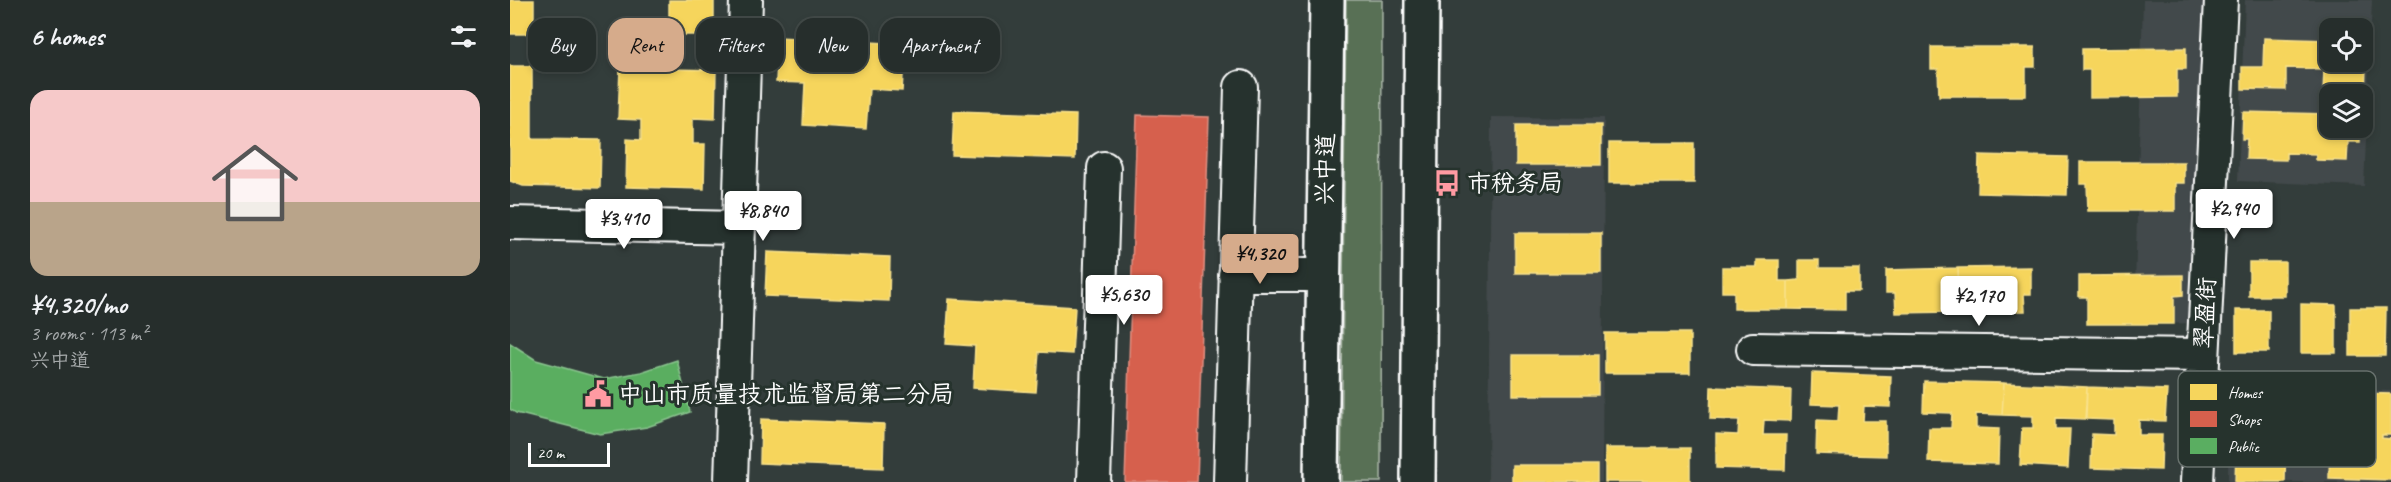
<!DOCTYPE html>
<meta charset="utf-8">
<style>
body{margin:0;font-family:Caveat,"LXGW WenKai TC",sans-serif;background:#323a38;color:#f1f3f6;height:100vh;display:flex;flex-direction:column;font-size:22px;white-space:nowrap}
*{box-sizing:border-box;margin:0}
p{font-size:20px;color:#a4a8a9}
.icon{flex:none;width:33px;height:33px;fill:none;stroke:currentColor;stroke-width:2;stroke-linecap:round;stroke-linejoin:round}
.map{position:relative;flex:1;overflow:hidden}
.drawer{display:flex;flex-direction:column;background:#262e2c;width:510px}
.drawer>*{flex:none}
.banner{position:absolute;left:18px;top:18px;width:570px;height:54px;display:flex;gap:12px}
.fabs{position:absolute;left:1809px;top:18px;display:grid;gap:12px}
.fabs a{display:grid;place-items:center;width:54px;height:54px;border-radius:12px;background:#262e2c;box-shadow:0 3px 9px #0003,0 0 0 2px #424a48;font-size:30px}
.scale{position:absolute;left:18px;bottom:15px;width:82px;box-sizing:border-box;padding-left:6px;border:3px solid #fff;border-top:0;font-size:16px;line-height:21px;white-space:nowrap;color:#fff;-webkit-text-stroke:4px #26332d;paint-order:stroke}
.price{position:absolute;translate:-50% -51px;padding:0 14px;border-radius:6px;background:#fff;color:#222;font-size:20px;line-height:39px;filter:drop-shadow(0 2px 3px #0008)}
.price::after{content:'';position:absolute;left:50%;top:36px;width:18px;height:14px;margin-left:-9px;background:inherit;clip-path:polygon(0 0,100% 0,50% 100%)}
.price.current{background:#d6ab8b;color:#111}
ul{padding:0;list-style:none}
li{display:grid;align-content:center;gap:12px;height:318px;padding:0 30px}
li span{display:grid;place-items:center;height:186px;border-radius:18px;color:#555}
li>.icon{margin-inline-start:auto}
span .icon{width:108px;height:108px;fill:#fffc;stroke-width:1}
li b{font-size:26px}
h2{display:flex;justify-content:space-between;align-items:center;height:72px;padding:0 30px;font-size:26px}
.tag{padding:0 21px;border-radius:18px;background:#262e2c;box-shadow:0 3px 9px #0003,0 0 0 2px #424a48;font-size:21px;line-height:54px}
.tag.current{background:#d6ab8b;color:#111}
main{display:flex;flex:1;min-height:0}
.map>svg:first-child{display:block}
</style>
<main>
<section class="drawer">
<h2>6 homes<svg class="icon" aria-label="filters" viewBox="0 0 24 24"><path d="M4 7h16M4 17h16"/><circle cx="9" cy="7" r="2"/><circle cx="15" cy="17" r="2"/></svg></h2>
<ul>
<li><span style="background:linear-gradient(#f6c9c9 60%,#b9a48a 0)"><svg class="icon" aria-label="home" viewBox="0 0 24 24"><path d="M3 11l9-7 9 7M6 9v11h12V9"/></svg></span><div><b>¥4,320/mo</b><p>3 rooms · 113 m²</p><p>兴中道</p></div></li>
</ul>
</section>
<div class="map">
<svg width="1881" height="482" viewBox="0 0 1881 482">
<rect width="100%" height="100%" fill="#333d3b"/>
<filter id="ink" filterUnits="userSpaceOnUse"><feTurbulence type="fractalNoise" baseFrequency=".0167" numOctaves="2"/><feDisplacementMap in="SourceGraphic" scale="12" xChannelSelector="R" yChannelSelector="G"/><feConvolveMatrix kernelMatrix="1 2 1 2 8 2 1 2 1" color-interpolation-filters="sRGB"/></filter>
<g filter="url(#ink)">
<path fill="#43494b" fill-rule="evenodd" d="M1633 0H1695L1689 323 1624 324Z
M1735 0H1862L1854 186 1728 181ZM1820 28H1852V62H1820ZM1820 94H1852V128H1820Z
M981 117 1094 118 1092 482H978Z
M1719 386 1881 391V482H1718Z"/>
<path fill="#597054" stroke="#acb8aa" stroke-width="1.5" d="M836 0H872L871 482H831Z"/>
<path fill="#f6d55c" stroke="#f9e28d" stroke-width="1.5" d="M0 0H24V34H0Z
M159 0H204V35H159Z
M268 37 395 44 392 91 359 89 356 129 293 125 295 83 266 82Z
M1754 38 1820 40V62H1841L1840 67 1856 68 1855 95 1813 93 1814 69 1776 68V90L1732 89V67H1753Z
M1421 47H1525V67H1516V96H1429L1428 69H1421Z
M1676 48V69H1667V97L1580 98V70H1572V49Z
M0 66H22V139L91 140 90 188 13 186 0 181Z
M110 68 206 70 205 119 183 118V144H195L194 189 116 187 117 139 131 140V120L108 119Z
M444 111 566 115 565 159 442 155Z
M1733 112 1820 114V128H1850V142H1838L1837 161 1806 160V154L1776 153V160L1736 159 1737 139H1732Z
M1006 125H1091V165H1006Z
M1099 143H1184V183H1099Z
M1469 155 1558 157 1557 195 1468 193Z
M1570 162H1674V183H1665V211H1578L1577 184H1570Z
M1005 233H1091V273H1005Z
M257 252 380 257 379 301 255 296Z
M1247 260H1269V281H1278V309H1224V292H1212V267H1247Z
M1289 260H1309V268H1349V291H1335V310L1278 309V281L1289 280Z
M1739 262H1775V296H1739Z
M1521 267V294H1514L1515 311 1458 312V291L1449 292 1448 268Z
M1448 268 1449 294H1442V312L1386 313 1385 293H1376V270Z
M1673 275V295L1664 296V324H1577V297H1569V276Z
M439 299 565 307 562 354 529 352 526 392 463 388 465 346 436 344Z
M1791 304 1826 305V353H1791Z
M1840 308H1876L1875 356H1840Z
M1726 310H1759V352H1726Z
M1095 333H1180V373H1095Z
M1003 355H1088V395H1003Z
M1302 373 1381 376 1380 407 1354 406 1353 421H1376V456L1306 454 1307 420 1328 421 1329 405 1301 404Z
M1414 381 1494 383 1492 415 1466 414V428L1489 429 1488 464 1418 462 1419 428H1441L1442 413 1413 412Z
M1494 383 1577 387 1575 419 1546 418V429H1560L1558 468 1510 465 1512 428H1523V416L1492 415Z
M1201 387 1281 390 1280 421 1254 420 1253 435H1276L1275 470 1206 468V434L1228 435 1229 420 1200 419Z
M1577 387 1657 390 1655 421 1629 420V435H1652L1651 470 1581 468 1582 434 1604 435V420L1576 419Z
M1728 389 1814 392 1813 432 1776 431 1775 482H1725Z
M1814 392 1881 394V435H1872V438L1881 439V480L1819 478 1820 438 1844 439 1845 433 1813 432Z
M251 419 374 424 373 468 250 463Z
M1095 448H1180V482H1095Z
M1002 465H1087V482H1002Z"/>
<path fill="#d6604d" stroke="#e29082" stroke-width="1.5" d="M627 115 699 117 687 482H615Z"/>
<path fill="#5aae61" stroke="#8cc690" stroke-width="1.5" d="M0 343 26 360 94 379 131 372 167 360 180 412 137 427 90 434 6 413 0 409Z"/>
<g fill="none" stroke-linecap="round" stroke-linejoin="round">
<defs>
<path id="street" d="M0 223 229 228
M725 275H814
M1243 349 1693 355
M221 482 236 0
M584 482 594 168
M720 482 731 87
M1687 482 1711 0"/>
<path id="primary" d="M811 482 817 0
M908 482 912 0"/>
</defs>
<use href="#street" stroke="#fff" stroke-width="36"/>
<use href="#primary" stroke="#fff" stroke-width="38"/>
<use href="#street" stroke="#26332d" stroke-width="32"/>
<use href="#primary" stroke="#26332d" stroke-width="33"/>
</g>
</g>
<defs>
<symbol id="bus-bare" viewBox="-9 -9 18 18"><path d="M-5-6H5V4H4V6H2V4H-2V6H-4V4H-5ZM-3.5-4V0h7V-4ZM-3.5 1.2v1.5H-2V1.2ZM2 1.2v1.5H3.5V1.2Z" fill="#ff9aa2" stroke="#26332d" stroke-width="2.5" paint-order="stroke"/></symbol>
<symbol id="civic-bare" viewBox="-9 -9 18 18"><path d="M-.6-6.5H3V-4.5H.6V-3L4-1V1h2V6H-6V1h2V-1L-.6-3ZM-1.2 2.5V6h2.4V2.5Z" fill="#ff9aa2" stroke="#26332d" stroke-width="2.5" paint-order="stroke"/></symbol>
</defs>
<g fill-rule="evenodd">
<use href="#bus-bare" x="918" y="164" width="38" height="38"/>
<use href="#civic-bare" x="69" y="375" width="38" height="38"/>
</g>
<g text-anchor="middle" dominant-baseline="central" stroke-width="6" stroke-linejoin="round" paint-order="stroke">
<g font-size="24" fill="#fff" stroke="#26332d">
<text transform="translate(815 169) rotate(-89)">兴中道</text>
<text transform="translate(1695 313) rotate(-87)">翠盈街</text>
</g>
<g font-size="24" fill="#fff" stroke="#26332d" text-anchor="start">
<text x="957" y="183">市税务局</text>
<text x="108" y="394">中山市质量技术监督局第二分局</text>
</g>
</g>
<rect x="1668" y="371" width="198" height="96" rx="9" fill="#26332d" stroke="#67706c" stroke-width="1.5"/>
<rect x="1680" y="384" width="27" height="16" fill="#f6d55c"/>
<rect x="1680" y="411" width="27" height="16" fill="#d6604d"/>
<rect x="1680" y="438" width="27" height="16" fill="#5aae61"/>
<g font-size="16" fill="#fff">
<text x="1718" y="398">Homes</text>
<text x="1718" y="425">Shops</text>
<text x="1718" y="452">Public</text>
</g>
</svg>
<div class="fabs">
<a><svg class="icon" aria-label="locate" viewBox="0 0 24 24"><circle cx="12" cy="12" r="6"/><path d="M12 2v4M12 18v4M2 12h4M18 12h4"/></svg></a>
<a><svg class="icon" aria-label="layers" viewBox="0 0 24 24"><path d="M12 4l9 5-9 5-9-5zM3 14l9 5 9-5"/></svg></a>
</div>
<div class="scale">20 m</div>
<b class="price" style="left:1724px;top:240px">¥2,940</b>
<b class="price" style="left:253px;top:242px">¥8,840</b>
<b class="price" style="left:114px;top:250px">¥3,410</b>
<b class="price current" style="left:750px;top:285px">¥4,320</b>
<b class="price" style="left:614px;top:326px">¥5,630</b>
<b class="price" style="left:1469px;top:327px">¥2,170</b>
<div class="banner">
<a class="tag">Buy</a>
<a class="tag current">Rent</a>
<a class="tag">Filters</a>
<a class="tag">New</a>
<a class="tag">Apartment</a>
</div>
</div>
</main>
